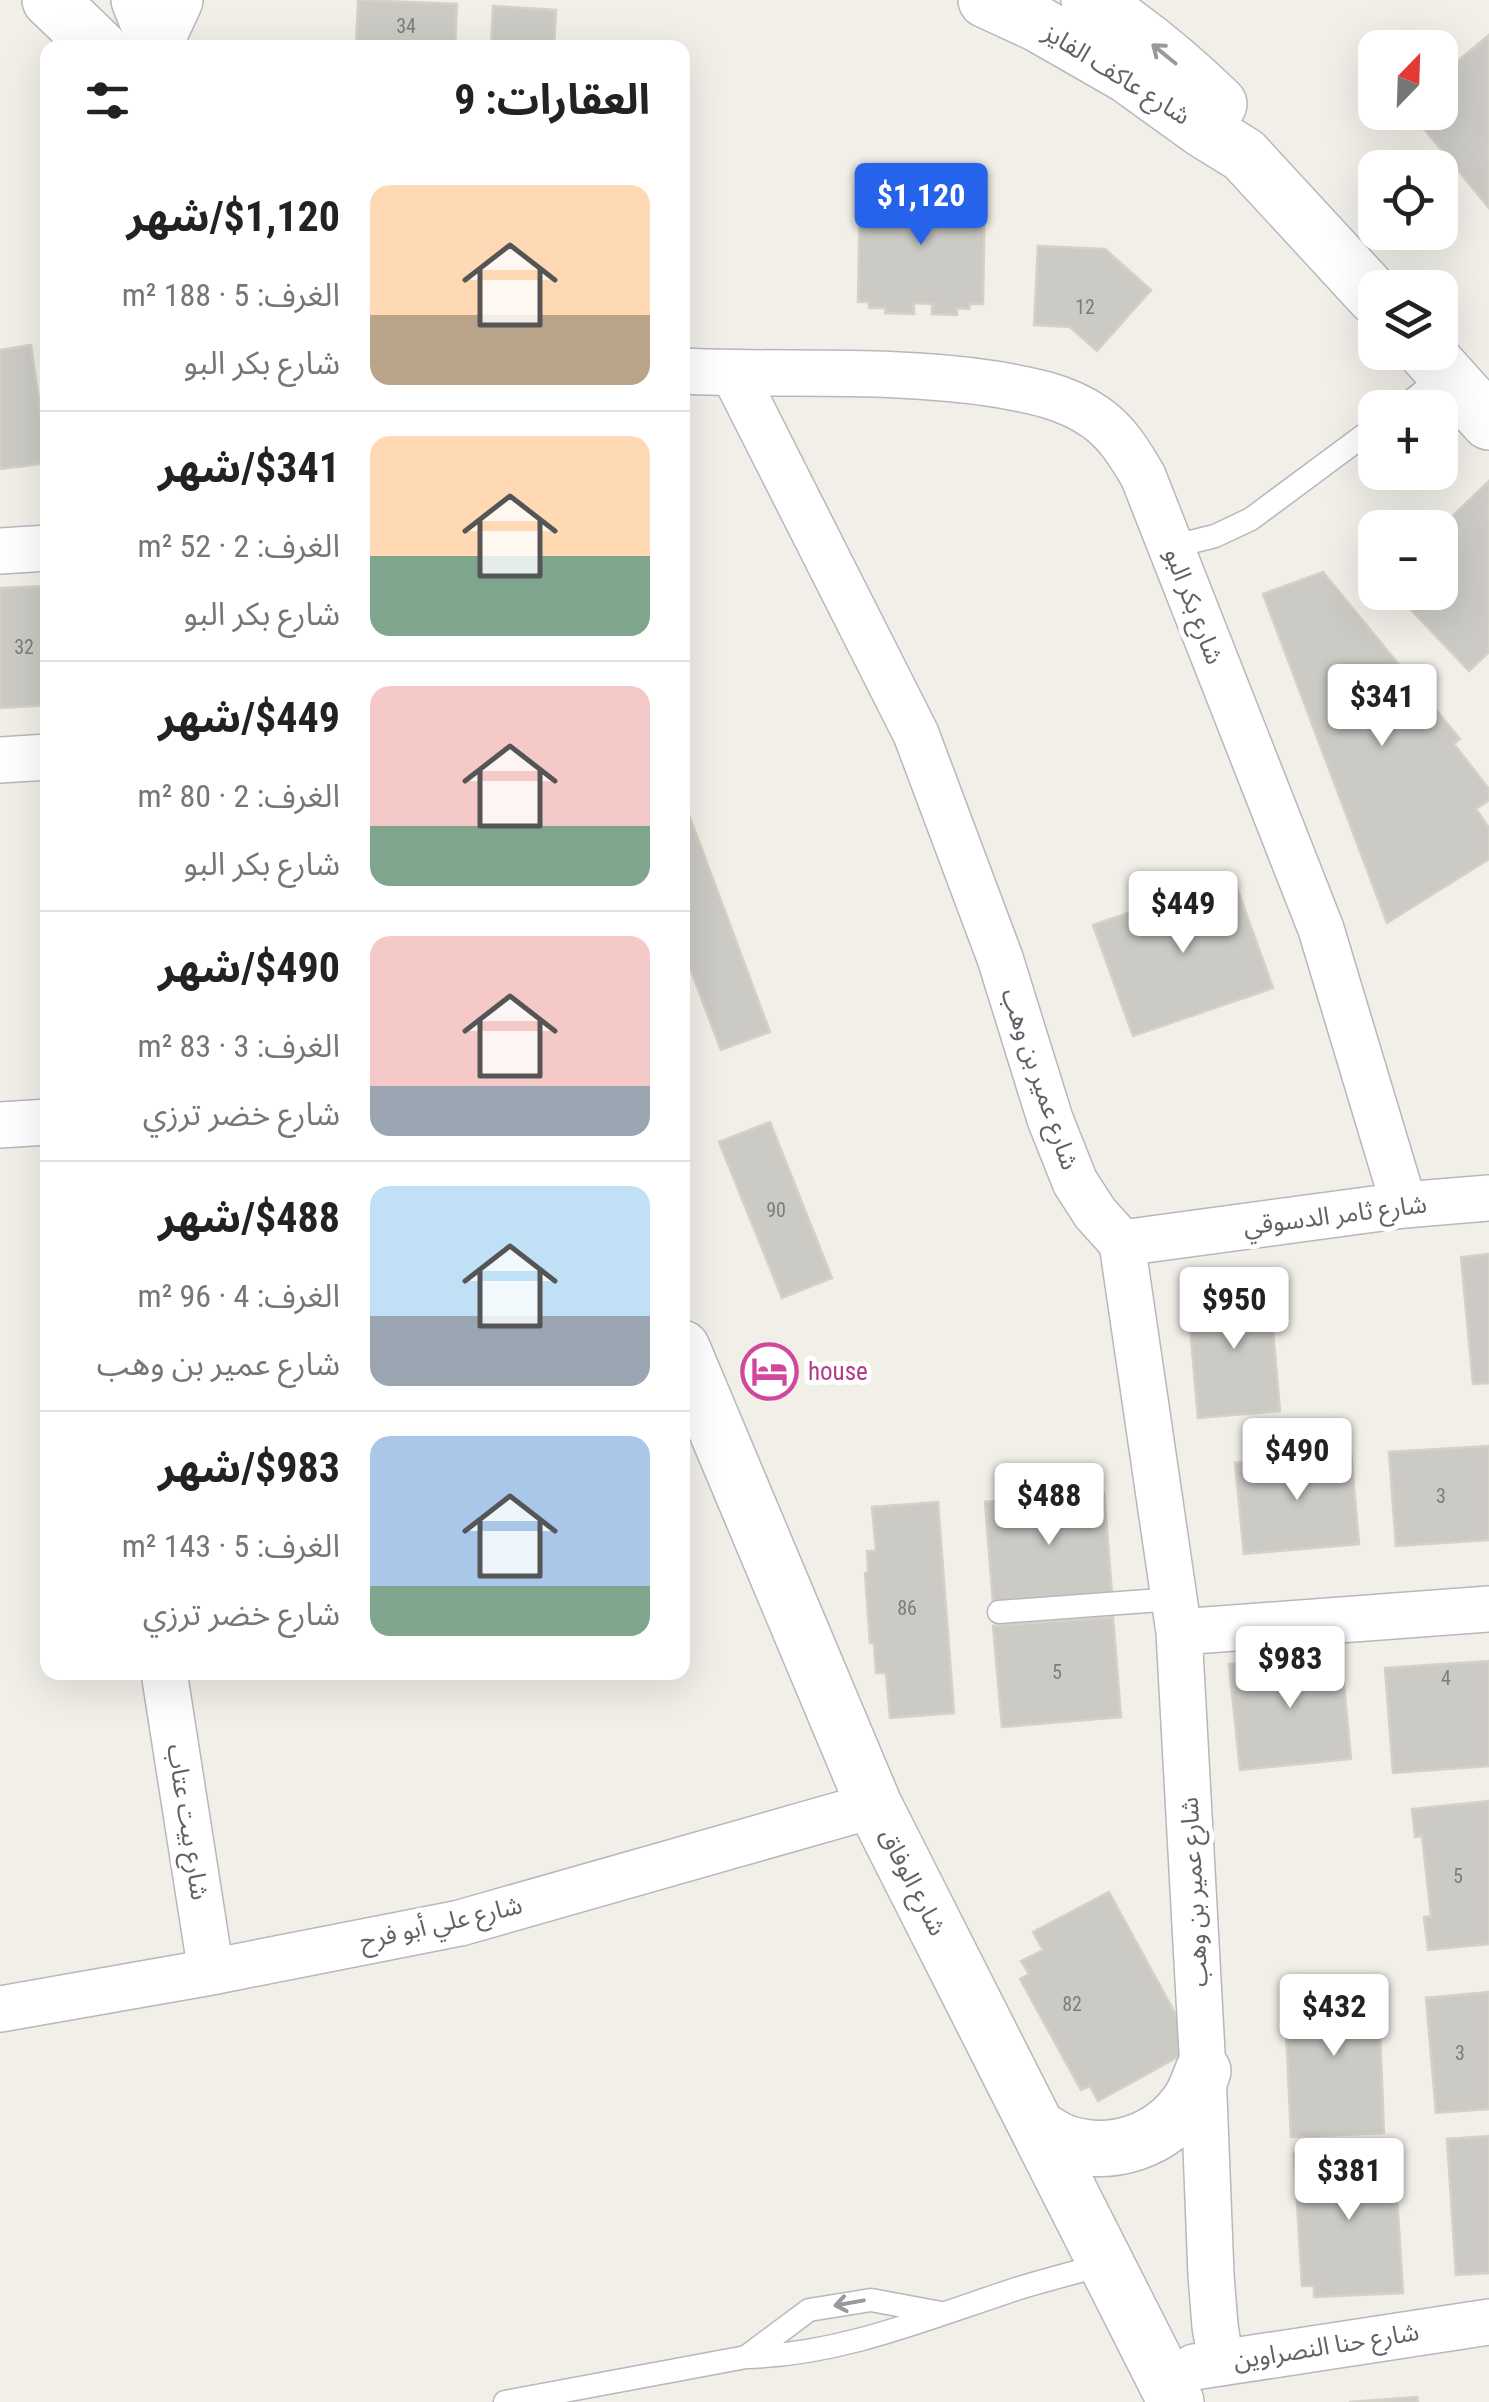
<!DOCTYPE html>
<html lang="ar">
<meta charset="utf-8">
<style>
body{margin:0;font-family:"Roboto Condensed","Noto Sans Arabic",sans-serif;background:#f2f2f2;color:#222;direction:rtl;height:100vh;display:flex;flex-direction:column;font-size:38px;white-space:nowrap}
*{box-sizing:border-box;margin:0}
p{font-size:32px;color:#767676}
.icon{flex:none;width:55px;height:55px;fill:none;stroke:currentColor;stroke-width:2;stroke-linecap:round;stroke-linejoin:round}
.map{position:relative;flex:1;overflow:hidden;direction:ltr}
.sheet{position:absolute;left:40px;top:40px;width:650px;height:1640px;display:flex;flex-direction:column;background:#fff;border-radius:20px;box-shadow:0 10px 40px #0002;direction:rtl}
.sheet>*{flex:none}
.needle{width:65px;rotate:23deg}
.buttons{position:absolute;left:1358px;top:30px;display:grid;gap:20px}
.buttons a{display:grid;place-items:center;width:100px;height:100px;border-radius:20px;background:#fff;box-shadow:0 10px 40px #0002;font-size:50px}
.price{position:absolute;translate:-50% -85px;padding:0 22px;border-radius:10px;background:#fff;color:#222;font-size:32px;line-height:65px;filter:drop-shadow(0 2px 5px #0008)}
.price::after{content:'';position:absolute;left:50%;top:60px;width:30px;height:22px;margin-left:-15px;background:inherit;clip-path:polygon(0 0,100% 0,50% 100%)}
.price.current{background:#2563eb;color:#fff}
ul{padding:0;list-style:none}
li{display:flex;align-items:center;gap:30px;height:250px;padding:0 40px}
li+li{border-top:2px solid #e0e0e0}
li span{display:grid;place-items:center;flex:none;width:280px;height:200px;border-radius:20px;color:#555}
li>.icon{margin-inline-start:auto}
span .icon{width:120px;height:120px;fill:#fffc;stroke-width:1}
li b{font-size:42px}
h2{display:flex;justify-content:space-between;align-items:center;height:120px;padding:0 40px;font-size:42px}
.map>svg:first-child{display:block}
</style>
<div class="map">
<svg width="1489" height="2402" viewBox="0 0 1489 2402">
<rect width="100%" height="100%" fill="#f1efe8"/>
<path fill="#cccac5" stroke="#d6d1c6" stroke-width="2.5" d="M358 0 457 4 455 48H356Z
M493 6 556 10 554 48H491Z
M1489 35V208L1410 112H1440V76Z
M860 185 985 188 983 304H970L969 309 957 308V315L932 314V304L914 303V314L885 313 886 308H869V302H858Z
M1038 246 1105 249 1151 290 1097 351 1070 327 1034 325Z
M31 345 48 463 0 469V350Z
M1489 481V652L1469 671 1394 592H1440V528Z
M1323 572 1460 739 1454 744 1489 789V800L1476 809 1489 828V859L1387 923 1263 594Z
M48 586V705L0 708V588Z
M682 796 770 1032 721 1050 682 947Z
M1233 877 1273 988 1133 1036 1093 925Z
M770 1122 832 1278 782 1298 719 1142Z
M1489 1254V1383L1473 1384 1461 1257Z
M1269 1285 1280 1411 1198 1418 1187 1292Z
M1489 1446V1540L1396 1546 1389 1452Z
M1351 1452 1359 1544 1244 1554 1235 1463Z
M1104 1492 1112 1593 993 1603 985 1502Z
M938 1502 954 1713 890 1718 886 1673H876L874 1643H870L865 1573 868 1572 867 1551H876L872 1507Z
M1113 1617 1121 1717 1002 1727 993 1626Z
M1341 1653 1351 1759 1240 1770 1229 1664Z
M1489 1661V1766L1393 1773 1385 1668Z
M1489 1801V1944L1428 1950 1424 1917 1431 1916 1422 1836 1415 1837 1412 1809Z
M1109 1892 1194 2048 1098 2101 1090 2086 1081 2090 1020 1979 1029 1974 1021 1961 1043 1950 1033 1932Z
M1378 1982 1384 2133 1291 2137 1284 1986Z
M1489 1992V2109L1436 2113 1426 1998Z
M1489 2136V2273L1456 2275 1447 2139Z
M1394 2149 1403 2293 1314 2297V2286H1302L1294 2154Z
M1417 2397 1418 2402H1349Z"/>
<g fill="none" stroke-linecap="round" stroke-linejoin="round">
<defs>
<path id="service" d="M1402 408 1446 374
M1171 547 1215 536 1251 519 1375 427
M999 1612 1174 1599
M746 2357 809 2310 871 2300 941 2313
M505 2402 746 2357C840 2355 928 2318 1016 2289 1045 2280 1076 2272 1106 2264"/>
<path id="minor" d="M682 371C787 376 891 368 995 384 1030 390 1065 396 1095 417 1117 432 1130 454 1143 476L1321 929 1404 1205
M734 374 916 734 1000 958 1050 1119 1075 1182 1095 1213 1122 1243 1179 1632 1203 2071 1211 2275 1215 2326 1221 2362
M0 551 48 548
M0 760 48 757
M0 1125 48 1122
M1122 1243 1404 1205 1489 1198
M1179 1632 1489 1609
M164 1672 211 1972
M0 2009 211 1972 460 1923 874 1805
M1194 2367 1489 2322"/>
<path id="tertiary" d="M139 0 158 48
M682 1348 874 1805 1176 2402
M1038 2128C1047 2133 1056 2140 1066 2143 1112 2158 1163 2141 1190 2100 1196 2091 1199 2081 1203 2071"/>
<path id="secondary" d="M50 0 100 48
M986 0 1038 24 1127 75 1202 129 1244 155 1375 297
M1089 0C1137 30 1179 65 1219 104
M156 41 175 0
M1426 352 1489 422"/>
</defs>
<use href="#service" stroke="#b5b8bc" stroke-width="25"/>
<use href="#minor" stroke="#b5b8bc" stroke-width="48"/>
<use href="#tertiary" stroke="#b5b8bc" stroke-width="58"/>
<use href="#secondary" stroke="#b6babf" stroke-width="58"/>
<use href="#service" stroke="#fff" stroke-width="22"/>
<use href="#minor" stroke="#fff" stroke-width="45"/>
<use href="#tertiary" stroke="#fff" stroke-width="55"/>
<use href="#secondary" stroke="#fff" stroke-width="55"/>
</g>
<defs><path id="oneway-shaft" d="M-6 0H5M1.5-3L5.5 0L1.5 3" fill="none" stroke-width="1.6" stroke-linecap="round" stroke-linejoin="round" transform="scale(2.5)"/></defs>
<g stroke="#979a9d">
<use href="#oneway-shaft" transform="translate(1164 54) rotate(-141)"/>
<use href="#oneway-shaft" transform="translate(849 2303) rotate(170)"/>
</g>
<defs>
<symbol id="hotel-ring" viewBox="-11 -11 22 22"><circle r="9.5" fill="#fff" stroke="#d1479c" stroke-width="1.5"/><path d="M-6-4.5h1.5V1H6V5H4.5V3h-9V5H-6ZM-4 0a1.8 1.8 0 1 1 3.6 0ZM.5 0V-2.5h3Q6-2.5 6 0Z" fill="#d1479c"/></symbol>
</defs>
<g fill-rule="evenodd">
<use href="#hotel-ring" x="738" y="1340" width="63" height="63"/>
</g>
<g text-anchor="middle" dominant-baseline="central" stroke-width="10" stroke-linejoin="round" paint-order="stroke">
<g font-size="20" fill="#7a7d7f">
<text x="406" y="26">34</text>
<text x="1085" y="307">12</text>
<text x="24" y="647">32</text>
<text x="776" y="1210">90</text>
<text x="1441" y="1496">3</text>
<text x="907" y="1608">86</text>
<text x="1057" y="1672">5</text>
<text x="1446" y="1678">4</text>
<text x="1458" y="1876">5</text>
<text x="1072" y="2004">82</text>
<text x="1460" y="2053">3</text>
</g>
<g font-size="25" fill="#5f6368" stroke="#fff">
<text transform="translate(1117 74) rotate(32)">شارع عاكف الفايز</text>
<text transform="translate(1194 606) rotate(69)">شارع بكر البو</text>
<text transform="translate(1040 1079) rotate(71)">شارع عمير بن وهب</text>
<text transform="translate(1335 1215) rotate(-7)">شارع ثامر الدسوقي</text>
<text transform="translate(188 1822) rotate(81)">شارع بيت عتاب</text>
<text transform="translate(913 1882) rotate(63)">شارع الوفاق</text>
<text transform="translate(1194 1892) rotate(-93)">شارع عمير بن وهب</text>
<text transform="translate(441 1923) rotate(-13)">شارع علي أبو فرح</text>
<text transform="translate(1326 2346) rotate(-9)">شارع حنا النصراوين</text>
</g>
<g font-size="25" fill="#b23c85" stroke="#fff" text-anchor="start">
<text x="808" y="1371">house</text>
</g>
</g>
</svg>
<div class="buttons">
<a><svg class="needle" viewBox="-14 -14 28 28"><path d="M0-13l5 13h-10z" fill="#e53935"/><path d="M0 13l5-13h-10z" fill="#767676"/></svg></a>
<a><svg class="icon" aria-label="locate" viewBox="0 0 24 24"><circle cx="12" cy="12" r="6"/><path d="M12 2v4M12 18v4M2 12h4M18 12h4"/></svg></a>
<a><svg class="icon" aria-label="layers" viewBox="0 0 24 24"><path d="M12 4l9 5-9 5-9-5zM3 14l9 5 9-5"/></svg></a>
<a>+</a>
<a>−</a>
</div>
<b class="price current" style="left:921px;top:248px">$1,120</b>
<b class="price" style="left:1382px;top:749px">$341</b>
<b class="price" style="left:1183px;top:956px">$449</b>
<b class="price" style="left:1234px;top:1352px">$950</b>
<b class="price" style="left:1297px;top:1503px">$490</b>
<b class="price" style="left:1049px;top:1548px">$488</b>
<b class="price" style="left:1290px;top:1711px">$983</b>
<b class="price" style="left:1334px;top:2059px">$432</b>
<b class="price" style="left:1349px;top:2223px">$381</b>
<section class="sheet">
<h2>العقارات: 9<svg class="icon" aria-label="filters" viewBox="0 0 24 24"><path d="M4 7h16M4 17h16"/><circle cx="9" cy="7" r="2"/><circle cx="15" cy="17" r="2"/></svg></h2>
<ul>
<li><span style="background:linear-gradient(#ffd9b3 65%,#b9a48a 0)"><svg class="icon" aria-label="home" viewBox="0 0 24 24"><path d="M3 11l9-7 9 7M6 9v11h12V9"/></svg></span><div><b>$1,120/شهر</b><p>الغرف: 5 · 188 m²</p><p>شارع بكر البو</p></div></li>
<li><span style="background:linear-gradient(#ffd9b3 60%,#7fa58c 0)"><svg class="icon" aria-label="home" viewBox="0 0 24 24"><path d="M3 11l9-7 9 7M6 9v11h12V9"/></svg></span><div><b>$341/شهر</b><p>الغرف: 2 · 52 m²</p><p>شارع بكر البو</p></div></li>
<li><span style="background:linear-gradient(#f6c9c9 70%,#7fa58c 0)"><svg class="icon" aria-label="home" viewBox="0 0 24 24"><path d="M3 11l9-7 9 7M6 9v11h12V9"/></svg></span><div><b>$449/شهر</b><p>الغرف: 2 · 80 m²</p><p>شارع بكر البو</p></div></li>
<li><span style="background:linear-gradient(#f6c9c9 75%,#9aa5b1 0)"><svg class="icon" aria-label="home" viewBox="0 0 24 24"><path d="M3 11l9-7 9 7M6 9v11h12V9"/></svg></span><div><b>$490/شهر</b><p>الغرف: 3 · 83 m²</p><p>شارع خضر ترزي</p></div></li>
<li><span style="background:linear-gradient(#bfe0f5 65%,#9aa5b1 0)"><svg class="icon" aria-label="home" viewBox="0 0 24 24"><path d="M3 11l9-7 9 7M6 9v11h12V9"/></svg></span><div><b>$488/شهر</b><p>الغرف: 4 · 96 m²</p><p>شارع عمير بن وهب</p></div></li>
<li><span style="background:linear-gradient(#a9c7e8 75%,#7fa58c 0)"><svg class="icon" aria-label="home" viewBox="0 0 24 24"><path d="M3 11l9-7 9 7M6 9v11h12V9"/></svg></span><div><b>$983/شهر</b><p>الغرف: 5 · 143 m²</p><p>شارع خضر ترزي</p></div></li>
</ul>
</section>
</div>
